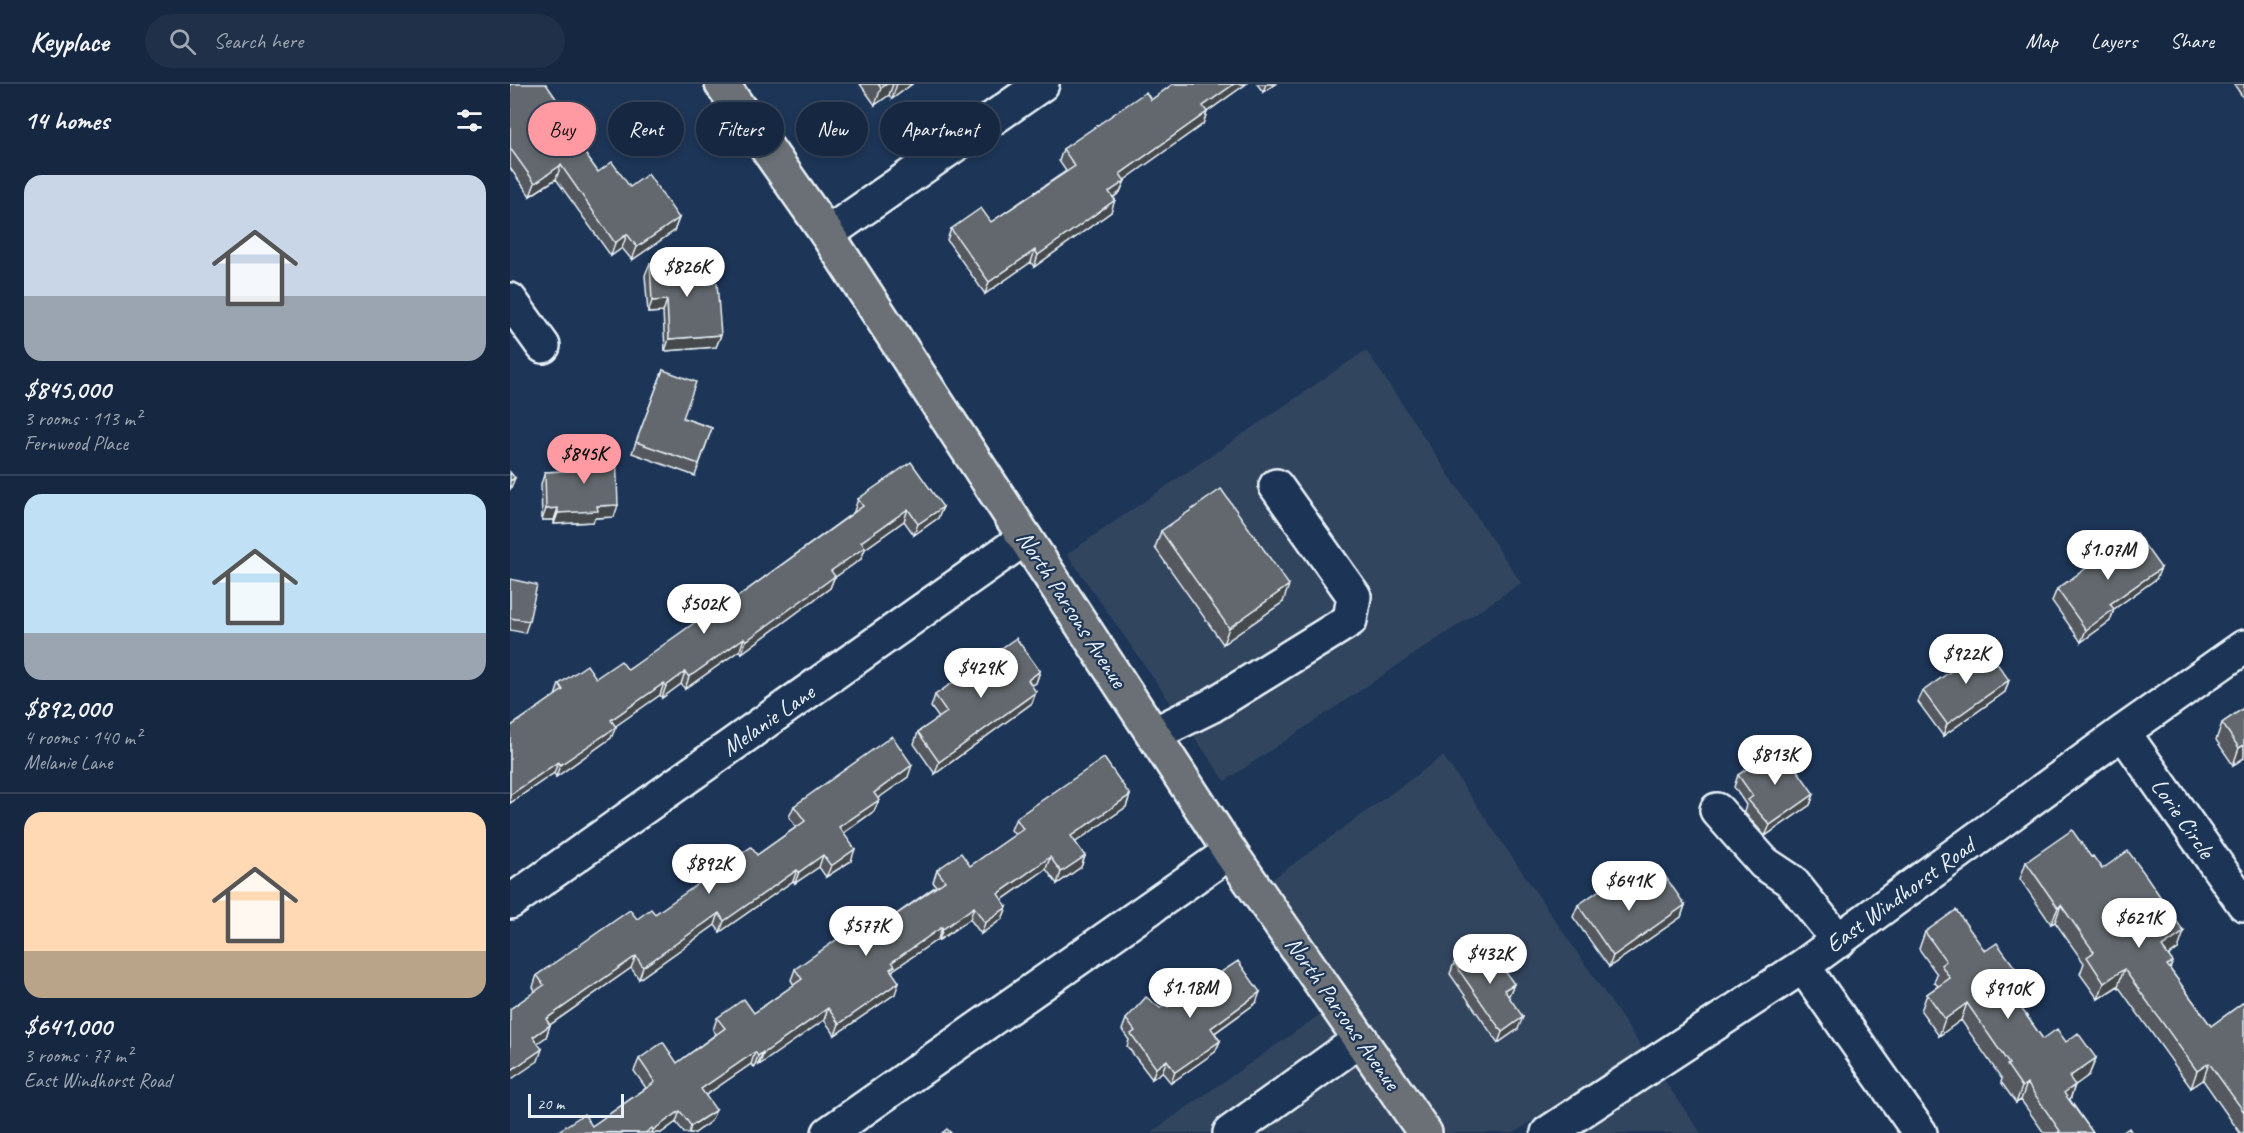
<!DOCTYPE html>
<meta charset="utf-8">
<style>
body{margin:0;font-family:Caveat,sans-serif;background:#1f3048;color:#f1f3f6;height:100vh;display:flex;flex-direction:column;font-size:22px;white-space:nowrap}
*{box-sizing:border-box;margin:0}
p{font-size:20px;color:#9ea6b1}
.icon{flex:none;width:33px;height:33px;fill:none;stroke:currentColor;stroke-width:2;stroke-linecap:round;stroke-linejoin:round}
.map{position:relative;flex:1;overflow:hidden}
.side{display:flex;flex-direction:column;background:#162841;width:510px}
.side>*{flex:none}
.banner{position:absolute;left:18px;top:18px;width:570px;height:54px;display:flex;gap:12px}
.scale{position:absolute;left:18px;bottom:15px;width:96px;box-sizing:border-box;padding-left:6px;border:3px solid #e8f1f8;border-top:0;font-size:16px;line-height:21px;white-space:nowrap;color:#e8f1f8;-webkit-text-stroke:4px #1d3557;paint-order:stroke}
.price{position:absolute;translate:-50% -51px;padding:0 14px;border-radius:21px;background:#fff;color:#222;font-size:20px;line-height:39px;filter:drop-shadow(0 2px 3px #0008)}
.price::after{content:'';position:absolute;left:50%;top:36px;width:18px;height:14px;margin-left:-9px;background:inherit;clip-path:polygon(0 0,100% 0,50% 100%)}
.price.current{background:#ff9aa2;color:#111}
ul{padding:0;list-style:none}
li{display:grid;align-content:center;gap:12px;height:318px;padding:0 24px}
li+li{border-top:2px solid #35445a}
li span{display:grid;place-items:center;height:186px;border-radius:18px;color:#555}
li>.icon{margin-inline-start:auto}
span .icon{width:108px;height:108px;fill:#fffc;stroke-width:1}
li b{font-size:26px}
h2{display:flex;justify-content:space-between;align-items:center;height:72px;padding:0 24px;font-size:26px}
.pill{padding:0 21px;border-radius:27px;background:#162841;box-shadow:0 3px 9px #0003,0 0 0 2px #35445a;font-size:21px;line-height:54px}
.pill.current{background:#ff9aa2;color:#111}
header{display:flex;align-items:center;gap:36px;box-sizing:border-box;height:84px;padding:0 30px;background:#162841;border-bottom:2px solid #35445a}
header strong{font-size:28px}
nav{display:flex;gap:33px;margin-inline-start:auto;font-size:21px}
.search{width:420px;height:54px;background:#1f3048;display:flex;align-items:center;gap:15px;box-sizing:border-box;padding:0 21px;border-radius:33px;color:#9ea6b1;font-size:22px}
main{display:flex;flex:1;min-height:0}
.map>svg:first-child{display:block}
</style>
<header>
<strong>Keyplace</strong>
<div class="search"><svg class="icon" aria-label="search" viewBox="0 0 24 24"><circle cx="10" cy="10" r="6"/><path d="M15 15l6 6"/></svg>Search here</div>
<nav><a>Map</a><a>Layers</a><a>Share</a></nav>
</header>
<main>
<section class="side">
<h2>14 homes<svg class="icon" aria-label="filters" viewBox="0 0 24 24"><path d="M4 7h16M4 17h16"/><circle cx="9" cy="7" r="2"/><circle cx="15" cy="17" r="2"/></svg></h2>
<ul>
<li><span style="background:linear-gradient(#c9d6e8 65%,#9aa5b1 0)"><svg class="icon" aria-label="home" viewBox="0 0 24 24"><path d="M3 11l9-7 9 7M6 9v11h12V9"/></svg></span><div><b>$845,000</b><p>3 rooms · 113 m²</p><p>Fernwood Place</p></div></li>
<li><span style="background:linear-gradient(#bfe0f5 75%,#9aa5b1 0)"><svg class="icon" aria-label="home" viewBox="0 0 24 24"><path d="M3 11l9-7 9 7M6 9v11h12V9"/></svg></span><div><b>$892,000</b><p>4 rooms · 140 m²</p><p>Melanie Lane</p></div></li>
<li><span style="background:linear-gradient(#ffd9b3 75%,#b9a48a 0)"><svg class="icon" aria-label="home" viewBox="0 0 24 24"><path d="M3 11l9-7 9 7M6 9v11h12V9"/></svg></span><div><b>$641,000</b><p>3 rooms · 77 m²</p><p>East Windhorst Road</p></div></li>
</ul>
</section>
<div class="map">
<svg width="1734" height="1049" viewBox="0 0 1734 1049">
<rect width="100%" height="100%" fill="#1d3557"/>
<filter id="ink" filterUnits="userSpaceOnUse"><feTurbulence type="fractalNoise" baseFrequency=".0167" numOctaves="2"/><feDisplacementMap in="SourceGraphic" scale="12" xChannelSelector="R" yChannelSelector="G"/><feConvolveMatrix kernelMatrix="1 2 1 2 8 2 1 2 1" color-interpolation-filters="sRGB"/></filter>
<g filter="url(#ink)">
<path fill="#32445e" d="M856 266 1011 499 715 697 557 470Z
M933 672 1133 965 1004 1049H935L761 796Z
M812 929 895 1049H640Z
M1154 996 1191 1049H1072Z"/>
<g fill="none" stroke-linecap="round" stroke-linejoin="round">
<defs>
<path id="minor" d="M317 150 532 0
M0 216 33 262
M1613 648 1734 820
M644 650 701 622 840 536 844 512 766 402
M1207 726 1254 779 1281 797 1329 857
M0 818 515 454
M1293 882 1410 1049
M319 1049 720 768
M720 1049 851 955
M1038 1049 1293 882 1613 648 1734 563"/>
<path id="major" d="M212 0 317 150 720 768 915 1049"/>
</defs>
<use href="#minor" stroke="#e8f1f8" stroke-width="38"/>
<use href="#major" stroke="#e8f1f8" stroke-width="38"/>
<use href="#minor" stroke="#1d3557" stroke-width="33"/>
<use href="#major" stroke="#6a7074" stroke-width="33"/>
</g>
<path fill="#54595e" stroke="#e8f1f8" stroke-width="1.5" d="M0 0 54 40 88 88 120 103 169 134 164 147 122 176 112 164 101 172 46 95 20 112 0 84Z
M350 0H402L382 15 379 11 365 21Z
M663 0H736L697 28 693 40 614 96 610 108 603 114 601 128 524 183 521 178 475 210 437 156 441 145 481 138 556 87 549 77 553 65 641 16Z
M747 0H765L753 8Z
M1724 0H1734V15Z
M140 179 197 200 211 251 206 263 155 267 153 228 138 229 135 191Z
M153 286 173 334 202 344 185 392 122 369Z
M74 369 104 433 85 434 83 438 44 440V436H32L31 400 35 388 70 386 69 380Z
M348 415 433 423 428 434 404 451 394 437 355 465 351 475 324 494 320 504 232 569 230 566 175 605 171 600 152 614 150 611 105 642 101 654 46 693 44 689 0 719V643L45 612 49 600 86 594 118 586 190 540 344 428V427Z
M651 447 773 518 713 560 645 464Z
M0 495 19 537 15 549 0 546Z
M1646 495 1604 525 1600 537 1571 558 1542 517 1547 505Z
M530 587 526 599 522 601V619L425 690 404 660 408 648 429 634 421 623 425 611Z
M1499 596 1495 608 1433 652 1408 618 1413 607Z
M1734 624V674L1723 681 1706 656 1712 639Z
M1228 691 1304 710 1300 721 1255 752 1234 728 1236 721 1224 703Z
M398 693 368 714 369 716 364 727 334 749 341 777 316 793 309 783 285 799 283 797 210 848 205 841 129 895 121 884 40 941 36 953 27 959 28 977 25 907 23 903 27 891 127 835 145 830 247 771 286 743 279 733 284 722Z
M620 711 616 723 565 758 575 772 571 783 547 800 536 785 492 816 497 823 492 835 471 850 460 835 429 856 428 855 383 886 382 889 385 910 325 951 314 936 249 981 248 979 244 983 241 980 196 1011 201 1037 185 1049H174L166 1038 151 1049H47L82 1042 136 1004 124 987 129 975 167 979 206 950 203 946 207 934 244 929 284 901 281 896 285 885 371 841 426 802 423 798 427 786 460 782 505 751 501 746 506 734Z
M1581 773 1668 865 1658 872 1663 878 1660 885 1701 942 1734 918V1049H1730L1693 996 1681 1004 1608 902 1588 915 1570 890 1574 879 1545 838 1541 840 1510 795 1516 778Z
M1125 814 1175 821 1171 833 1099 883 1063 833 1068 821Z
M1415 848 1475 867 1506 885 1500 902 1497 904 1533 955 1556 958 1586 974 1579 991 1565 1001 1560 1016 1583 1049H1534L1511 1016 1506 1019 1491 998 1492 995 1451 936 1429 952 1411 927 1417 910 1428 902 1424 898 1427 890 1409 865Z
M966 867 1004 900 999 911 998 912 1008 945 988 959 940 890 944 879Z
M746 919 705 949 710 957 705 968 661 999 652 988 642 995 617 962 619 956 612 946 616 935 650 924Z"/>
<path fill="#45484c" stroke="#e8f1f8" stroke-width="1.5" d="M377 0H383L379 11 365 21 371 4Z
M387 0H402L382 15Z
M724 0H736L688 34 693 22Z
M756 0H765L753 8Z
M697 28 693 40 606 102 610 90Z
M57 30 52 43 50 35Z
M51 81 46 95 20 112 25 99Z
M615 97 610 108 595 119 599 108Z
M605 116 601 128 524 183 528 171Z
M169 134 164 147 122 176 127 163Z
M117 150 112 164 101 172 105 159Z
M525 166 521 178 475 210 479 198Z
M157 216 153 228 138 229 142 217Z
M211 251 206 263 155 267 159 255Z
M5 394 0 406V397Z
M108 421 104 433 85 434 83 438 44 440 48 429 87 422Z
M433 423 428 434 404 451 408 440Z
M48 424 44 436H32L36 425Z
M398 425 394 437 355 465 351 475 324 494 320 504 232 569 236 557 351 458Z
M1651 484 1646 495 1604 525 1600 537 1571 558 1576 546 1600 520Z
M779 501 773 518 713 560 719 544Z
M234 554 230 566 175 605 179 593Z
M530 587 526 599 513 607 518 596Z
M175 588 171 600 152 614 156 602Z
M1499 596 1495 608 1433 652 1437 640Z
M154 599 150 611 97 648 101 636Z
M526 608 522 619 425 690 429 678Z
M106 643 101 654 46 693 50 681Z
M1734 661V674L1723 681 1729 664Z
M48 678 44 689 0 719V711Z
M402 681 398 693 360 720 364 709Z
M1304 710 1300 721 1255 752 1260 741Z
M620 711 616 723 557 764 561 752Z
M369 716 364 727 325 755 329 743Z
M345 765 341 777 316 793 321 782Z
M313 771 309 783 285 799 289 788Z
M575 772 571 783 547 800 551 788Z
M540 773 536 785 483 822 488 810Z
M287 786 283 797 210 848 214 837Z
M1175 821 1171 833 1099 883 1103 872Z
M1551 821 1545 838 1541 840 1548 824Z
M464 823 460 835 429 856 433 845Z
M497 823 492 835 471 850 475 839Z
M209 829 205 841 129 895 133 883Z
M432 843 428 855 383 886 381 893 376 897 382 878Z
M1674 848 1668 865 1646 880 1652 863Z
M126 872 121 884 31 947 36 935Z
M1506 885 1500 902 1485 913 1491 896Z
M1614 885 1608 902 1588 915 1594 899Z
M389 898 385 910 325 951 329 940Z
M1004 900 999 911 990 918 994 906Z
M750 908 746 919 696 955 701 944Z
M1457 919 1451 936 1429 952 1435 935Z
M318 924 314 936 249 981 254 969Z
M1013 933 1008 945 988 959 992 948Z
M40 941 36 953 19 965 23 953Z
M710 957 705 968 661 999 665 988Z
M32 965 28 977 0 996V987Z
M245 968 241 980 187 1017 191 1005Z
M253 968 248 979 244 983 248 972Z
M1586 974 1579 991 1560 1005 1565 1001 1559 1018 1554 1009 1559 993Z
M657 976 652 988 642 995 646 984Z
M1699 979 1693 996 1681 1004 1687 987Z
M1517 999 1511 1016 1506 1019 1512 1003Z
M206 1026 201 1037 185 1049H179L181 1042Z
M170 1027 166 1038 151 1049H142L143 1046Z"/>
<path fill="#62676d" stroke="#e8f1f8" stroke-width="1.5" d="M0 0H36L57 30 50 35 88 88 102 78 120 103 138 90 169 134 127 163 117 150 105 159 51 81 25 99 0 64Z
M368 0H377L371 4Z
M663 0H724L693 22 697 28 610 90 615 97 599 108 605 116 528 171 525 166 479 198 441 145 471 124 481 138 565 82 553 65 636 8 641 16Z
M195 175 197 200 207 199 211 251 159 255 157 216 142 217 140 179Z
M153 286 186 298 173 334 202 344 189 380 126 358Z
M106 367 108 421 87 422 88 427 48 429V424L36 425 35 388 74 386V369Z
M401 378 433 423 408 440 398 425 351 458 355 463 321 487 325 492 236 557 234 554 179 593 175 588 156 602 154 599 101 636 106 643 50 681 48 678 0 711V643L53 606 49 600 77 581 86 594 111 577 118 586 187 537 190 540 353 422 348 415Z
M0 388 5 394 0 397Z
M711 405 779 501 719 544 651 447Z
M1626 449 1651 484 1600 520 1604 525 1576 546 1547 505Z
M0 495 27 501 19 537 0 534Z
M506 554 530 587 518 596 526 608 429 678 408 648 437 628 425 611Z
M1475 563 1499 596 1437 640 1413 607Z
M1734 624V661L1729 664 1712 639Z
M382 652 402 681 364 709 369 716 329 743 345 765 321 782 313 771 289 788 287 786 214 837 209 829 133 883 126 872 36 935 40 941 23 953 32 965 0 987V925L34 901 27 891 120 826 127 835 141 825 145 830 241 763 247 771 295 737 284 722Z
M1270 662 1304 710 1260 741 1238 716 1243 712 1228 691Z
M594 674 620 711 561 752 575 772 551 788 540 773 488 810 497 823 475 839 464 823 433 845 432 843 382 878 385 882 380 885 389 898 329 940 318 924 254 969 253 968 248 972 245 968 191 1005 206 1026 181 1042 170 1027 143 1046 142 1044 135 1049 47 1048 74 1030 82 1042 145 998 129 975 153 958 167 979 215 944 207 934 234 915 244 929 292 895 285 885 363 830 371 841 435 797 427 786 451 769 460 782 513 745 506 734Z
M1562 746 1581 773 1583 772 1592 785 1618 767 1637 793 1674 848 1652 863 1663 878 1657 881 1701 942 1734 918V1028L1699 979 1687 987 1614 885 1594 899 1577 873 1584 868 1551 821 1548 824 1516 778Z
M1110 792 1125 814 1155 792 1175 821 1103 872 1068 821Z
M1446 826 1475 867 1487 859 1506 885 1491 896 1533 955 1547 945 1556 958 1568 949 1586 974 1559 993 1565 1001 1554 1009 1583 1049H1547L1550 1047 1517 999 1512 1003 1497 981 1499 980 1457 919 1435 935 1417 910 1440 894 1431 881 1436 877 1415 848Z
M976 860 1004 900 994 906 1013 933 992 948 944 879 964 864 966 867Z
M728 877 750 908 701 944 710 957 665 988 657 976 646 984 621 950 625 947 616 935 636 913 650 924 656 920 658 923Z
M1619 1044 1622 1049H1612Z
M437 1045 441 1049H432Z"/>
</g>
<g text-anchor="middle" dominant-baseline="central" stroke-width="4.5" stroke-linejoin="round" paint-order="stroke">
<g font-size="24" fill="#e8f1f8" stroke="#1d3557">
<text transform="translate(562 525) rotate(57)">North Parsons Avenue</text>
<text transform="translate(258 636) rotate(-35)">Melanie Lane</text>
<text transform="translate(1673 734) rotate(55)">Lorie Circle</text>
<text transform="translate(1390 811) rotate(-36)">East Windhorst Road</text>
<text transform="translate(833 929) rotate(55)">North Parsons Avenue</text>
</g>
</g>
</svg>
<div class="scale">20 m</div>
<b class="price" style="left:177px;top:214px">$826K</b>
<b class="price current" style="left:74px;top:401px">$845K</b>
<b class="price" style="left:1598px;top:497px">$1.07M</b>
<b class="price" style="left:194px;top:551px">$502K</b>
<b class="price" style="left:1456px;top:601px">$922K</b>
<b class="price" style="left:471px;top:615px">$429K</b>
<b class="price" style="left:1265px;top:702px">$813K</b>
<b class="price" style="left:199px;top:811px">$892K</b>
<b class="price" style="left:1119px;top:828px">$641K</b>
<b class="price" style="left:1629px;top:865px">$621K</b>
<b class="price" style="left:356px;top:873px">$577K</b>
<b class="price" style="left:980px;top:901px">$432K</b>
<b class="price" style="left:680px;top:935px">$1.18M</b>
<b class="price" style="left:1498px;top:936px">$910K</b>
<div class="banner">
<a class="pill current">Buy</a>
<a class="pill">Rent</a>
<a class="pill">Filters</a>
<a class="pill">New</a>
<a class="pill">Apartment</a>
</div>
</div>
</main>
